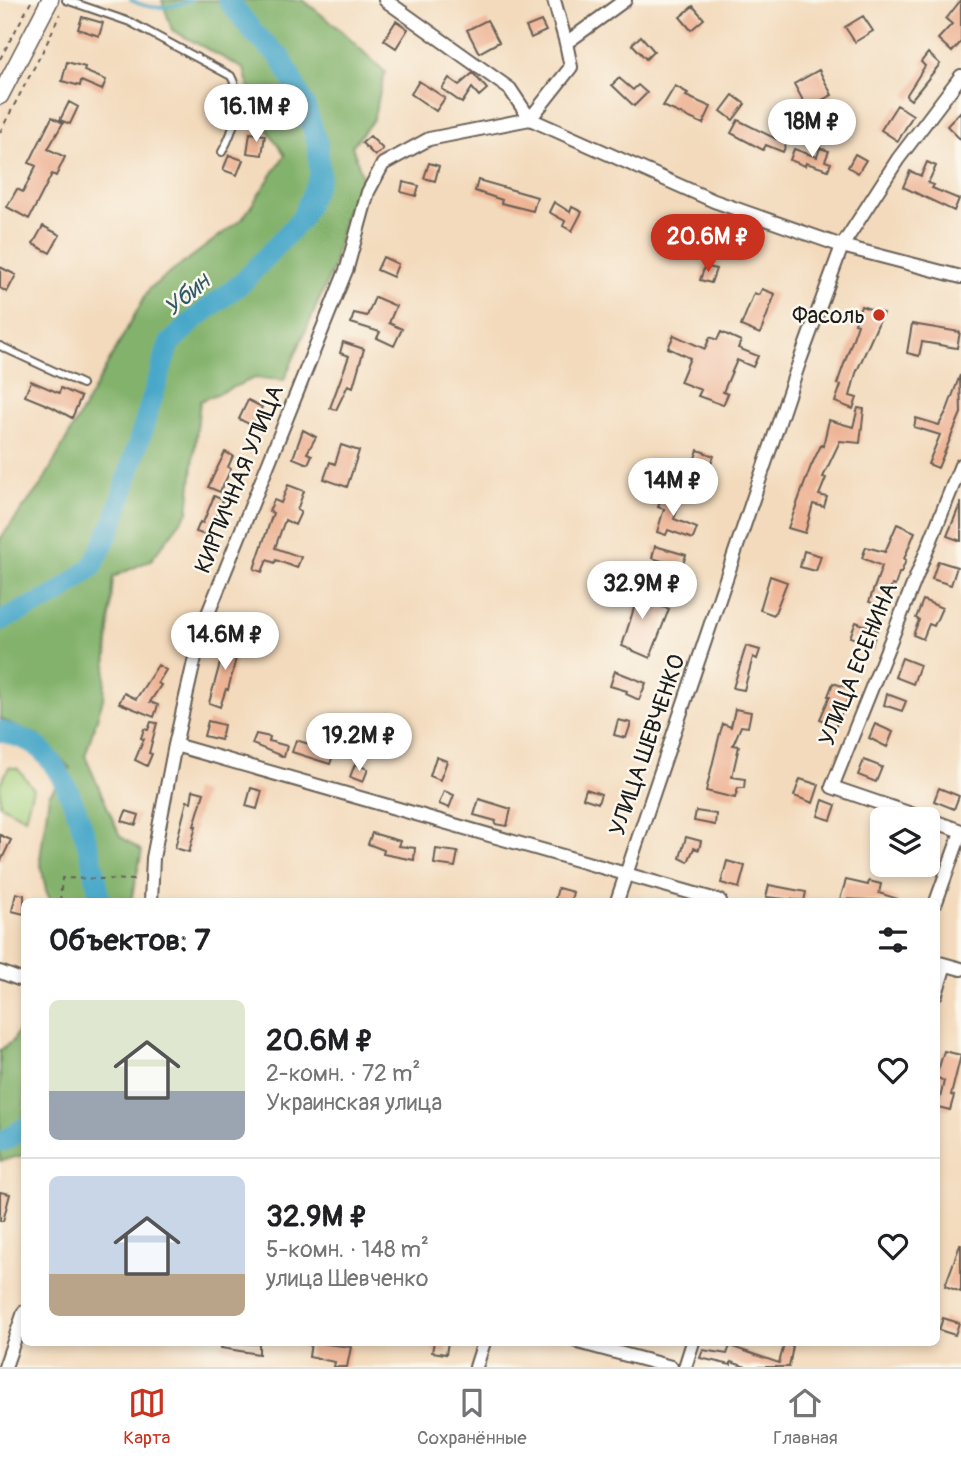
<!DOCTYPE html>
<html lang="ru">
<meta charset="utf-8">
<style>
body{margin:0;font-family:Pangolin,sans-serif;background:#f6f6f6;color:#202124;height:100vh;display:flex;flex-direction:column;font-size:26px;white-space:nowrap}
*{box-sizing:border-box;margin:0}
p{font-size:23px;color:#757577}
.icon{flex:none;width:38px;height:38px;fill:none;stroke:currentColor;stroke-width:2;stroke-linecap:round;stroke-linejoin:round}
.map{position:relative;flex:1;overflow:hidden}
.details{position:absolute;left:21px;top:898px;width:919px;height:448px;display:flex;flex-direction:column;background:#fff;border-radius:10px;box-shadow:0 4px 10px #0003}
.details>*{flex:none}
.fabs{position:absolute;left:870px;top:807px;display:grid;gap:14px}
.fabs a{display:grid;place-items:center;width:70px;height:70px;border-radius:10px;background:#fff;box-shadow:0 4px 10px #0003;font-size:35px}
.price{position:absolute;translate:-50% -60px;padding:0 16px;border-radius:24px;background:#fff;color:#222;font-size:23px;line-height:46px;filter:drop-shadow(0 2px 4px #0008)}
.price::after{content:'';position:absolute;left:50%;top:42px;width:21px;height:16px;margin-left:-10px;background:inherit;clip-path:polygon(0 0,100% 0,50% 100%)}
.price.current{background:#c8321e;color:#fff}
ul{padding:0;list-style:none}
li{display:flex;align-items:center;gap:21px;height:175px;padding:0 28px}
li+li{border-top:2px solid #e0e0e0}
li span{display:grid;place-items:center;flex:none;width:196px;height:140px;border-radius:10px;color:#555}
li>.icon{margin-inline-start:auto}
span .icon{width:84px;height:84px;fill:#fffc;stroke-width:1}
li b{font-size:30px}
h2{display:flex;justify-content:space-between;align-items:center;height:84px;padding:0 28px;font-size:30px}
.tabs{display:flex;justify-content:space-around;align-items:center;height:98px;border-top:2px solid #e0e0e0;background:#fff;font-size:19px;color:#757577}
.tabs a{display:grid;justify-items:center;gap:4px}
.tabs .current{color:#c8321e}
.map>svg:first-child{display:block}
</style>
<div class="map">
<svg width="961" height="1367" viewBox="0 0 961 1367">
<rect width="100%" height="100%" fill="#fbf7ec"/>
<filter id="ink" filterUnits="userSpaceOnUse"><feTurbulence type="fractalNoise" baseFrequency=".0143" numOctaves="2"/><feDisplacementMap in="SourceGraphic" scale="14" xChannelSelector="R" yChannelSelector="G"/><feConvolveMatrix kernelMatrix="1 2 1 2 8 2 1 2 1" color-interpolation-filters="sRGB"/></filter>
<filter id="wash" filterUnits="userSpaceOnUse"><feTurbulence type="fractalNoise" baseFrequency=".00686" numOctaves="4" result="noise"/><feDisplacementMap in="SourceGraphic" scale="28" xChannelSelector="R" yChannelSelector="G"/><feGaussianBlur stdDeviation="1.57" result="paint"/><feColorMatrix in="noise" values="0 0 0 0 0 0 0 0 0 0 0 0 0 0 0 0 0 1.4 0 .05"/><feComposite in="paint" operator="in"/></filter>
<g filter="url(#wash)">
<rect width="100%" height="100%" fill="#f3dabc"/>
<path fill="#a4d07d" stroke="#60764c" stroke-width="2" d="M9 767 18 769 33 788 25 818 0 805V784Z"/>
<path fill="#83b26c" stroke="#506744" stroke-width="2" d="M162 0H303L337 27 385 72 373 120 352 146 364 181 345 215 332 271 284 380 255 378 200 401 188 512 151 560 113 577 104 696 85 756 120 836 142 851 131 901H51L46 891 40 859 49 795 70 768 38 735 0 719V539L43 482 149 289 243 218 285 155 255 112 244 69 172 30Z
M24 1018V1155L0 1161V1050L13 1041Z"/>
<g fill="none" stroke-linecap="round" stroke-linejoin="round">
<path stroke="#4aa8c9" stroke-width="3.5" d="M131 0C151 11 171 9 191 0"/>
<path stroke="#4aa8c9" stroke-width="21" d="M0 621 58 594 93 566 114 521 169 344 196 318 243 282 301 219 320 176 318 145 305 106 281 58 255 34 228 0
M0 731C11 735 26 738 35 745 71 771 94 858 100 901
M0 1141 6 1140 24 1128"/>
</g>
<g id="blocks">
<path fill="#eeb394" d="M961 0V42L952 52 938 39 952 24 946 19Z
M693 6 704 19 691 30 680 17Z
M863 16 873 31 855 42 845 27Z
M82 17 103 23 99 36 78 29Z
M487 20 499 42 479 53 467 30Z
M396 21 408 29 396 48 384 40Z
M541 21 546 31 531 38 526 27Z
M641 36 654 51 646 59 632 44Z
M928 53 940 64 911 100 906 96 925 66 921 62Z
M67 62 85 67 84 71 106 80 102 90 81 81 80 86 62 81Z
M819 70 832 95 807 108 794 84Z
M473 73 487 89 479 96 472 88 462 103 442 89 449 78 459 85Z
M619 78 633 90 638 85 647 93 634 106 612 85Z
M419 81 445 98 436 111 411 94Z
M675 86 688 93 686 96 711 107 703 124 663 106Z
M733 95 745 104 733 120 721 111Z
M69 102 78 107 70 124 60 120Z
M897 105 913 115 898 141 881 130Z
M961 111V140L947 126Z
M52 117 63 123 48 149 65 157 56 176 52 174 29 219 7 207 17 189 23 192 36 166 29 163Z
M738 120 776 139 779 133 789 137 783 152 766 145 763 150 731 133Z
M250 133 265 135 262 155 247 153Z
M370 136 383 149 375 156 362 143Z
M820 148 829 151 825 161 831 163 828 170 806 163 805 166 790 160 794 149 817 157Z
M855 154 866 160 858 173 848 167Z
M229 155 243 160 237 175 223 170Z
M927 162 936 166 928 183 934 185 932 188 959 199 954 211 903 187 910 171 921 176Z
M429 163 439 166 435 181 424 178Z
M478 180 537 197 533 211 501 203 502 200 475 191Z
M403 182 419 186 416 196 401 192Z
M554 202 570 212 572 207 582 212 572 231 563 226 565 221 549 212Z
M43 226 60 235 50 253 33 244Z
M383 257 398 264 393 277 377 270Z
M705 266 716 269 711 283 700 280Z
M0 267 16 275 7 292 0 288Z
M762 289 775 294 760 334 741 326 754 293 759 295Z
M375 297 396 306 389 323 402 329 394 346 377 338 380 332 351 323 354 313 367 316Z
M861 306 883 313 856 373 850 396 857 398 853 409 835 402 841 385 837 384 858 324 855 323Z
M912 324 960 332 957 348 922 342 919 356 907 353Z
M721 332 741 341 738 348 758 356 753 367 737 360 723 392 728 394 723 405 698 396 701 390 680 382 690 358 668 348 674 335 705 349 710 337 717 340Z
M343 342 364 349 353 387 348 385 336 410 330 408 349 356 340 353Z
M960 375 961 413 938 468 928 464 940 435 914 427 916 418 939 425 947 410Z
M31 381 59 393 61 388 81 397 72 418 52 407 25 396Z
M248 400 262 407 253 426 239 419Z
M858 408 864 409 860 443 840 441 823 477 826 478 819 495 827 497 824 507 813 504 805 533 788 528 811 466 821 445 823 446 829 420 853 427Z
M303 430 316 437 307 453 312 455 308 464 293 458Z
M341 445 359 451 347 487 324 479 330 462 335 464Z
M698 450 714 456 704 482 712 486 708 497 690 491 697 474 690 472Z
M225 452 233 456 228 467 231 469 220 492 208 487Z
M643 462 662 468 659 478 640 472Z
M288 485 304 491 297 510 301 512 295 525 285 520 275 548 301 557 297 568 276 560 275 563 267 560 262 572 254 569 273 513 269 511 274 500 281 503Z
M663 493 681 500 674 519 697 528 693 539 668 530 666 535 657 532 664 509 658 507Z
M214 496 223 500 208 536 196 532 200 522 203 523Z
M961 502V541L947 536Z
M897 524 915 532 904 559 906 560 901 573H899L895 586 892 585 884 607 869 602 882 566 862 558 866 547 885 552Z
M655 546 686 555 679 576 682 577 678 590 658 584 665 562 652 558Z
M804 551 821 556 816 571 800 567Z
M938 561 957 567 951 585 932 579Z
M770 576 787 582 774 615 760 610Z
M622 583 644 590 641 600 669 609 650 658 622 646 635 605 617 599Z
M923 600 942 608 934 626 929 624 923 639 913 635 919 620 916 618Z
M856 622 877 630 872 645 850 637Z
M227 638 240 642 228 690 226 689 220 707 209 703Z
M746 646 760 650 757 659 753 657 744 690 733 688Z
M902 658 920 665 913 684 895 677Z
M158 665 166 670 158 683 161 685 150 702 158 705 154 717 119 703 124 693 136 699Z
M615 671 646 683 639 700 626 694 627 691 610 686Z
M833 683 852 689 836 726 820 719 830 696H828Z
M887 694 906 701 902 711 884 705Z
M735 709 751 712 748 727 741 726 733 745 739 746 732 777 745 779 744 788H738L735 798 706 791 720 733 723 724 731 727Z
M618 720 631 723 626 738 614 735Z
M208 721 224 725 221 740 204 736Z
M151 722 157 723 149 753 152 754 147 766 135 760 144 739 141 738 144 729 148 730Z
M875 724 893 732 887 747 869 738Z
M256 734 270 737 269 741 287 746 284 757 252 744Z
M318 738 337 744 330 764 292 752 296 740 315 746Z
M436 757 447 761 440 780 430 776Z
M864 760 882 767 876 782 858 775Z
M355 764 368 769 363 782 350 777Z
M800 779 819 785 813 803 794 796Z
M251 788 262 791 257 809 246 806Z
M939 788 959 796 954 809 934 801Z
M586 789 601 794 598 803 583 798Z
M193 790 204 793 194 826H196L189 852 175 848 187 801 191 802Z
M444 791 454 795 449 808 439 804Z
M479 799 511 809 507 826 495 824 496 821 474 815Z
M823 800 836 805 831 820 818 816Z
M126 811 139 815 136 825 122 821Z
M696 811 716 814 715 825 694 821Z
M928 832 939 835 930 867 928 866Z
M372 833 400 841 398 846 415 848 414 860 383 854 384 850 368 844Z
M0 835 11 840 0 863Z
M686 837 701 841 699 850 694 848 688 862 680 858Z
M436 849 458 852 455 867 434 864Z
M727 861 745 866 739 888 721 883Z
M846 880 868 885 869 881 881 884 879 893 898 899 897 901 840 899Z
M769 885 806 892 804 901 766 897Z
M558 888 573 892 571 901 555 899Z
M16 893 24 895V914L12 911Z
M944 1051 961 1055 951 1095 954 1096 950 1110 938 1107 944 1081 936 1077Z
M0 1192 10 1194 3 1221H0Z
M960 1245H961V1292L945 1286Z
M943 1318 959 1323 955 1335 939 1330Z
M222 1342 259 1344V1354L221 1348Z
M311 1342 351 1347 347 1367H334L335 1362 309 1357Z
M434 1342H448L446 1354 432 1352Z
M784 1345 793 1346 789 1367H746L731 1362V1365L700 1358 703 1350 727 1354 730 1346 779 1363Z"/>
</g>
</g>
<g filter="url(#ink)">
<use href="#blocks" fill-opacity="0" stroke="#675e54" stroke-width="2"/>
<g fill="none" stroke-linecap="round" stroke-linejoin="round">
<defs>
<path id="service" d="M66 0 130 22 231 76C244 99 234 131 222 152
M0 346 82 384"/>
<path id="minor" d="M385 0 510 89 530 119 714 201 842 246 961 277
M554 0 566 43
M530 119 571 67 566 43 625 0
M175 745 720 901
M926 819 832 787 961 465
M928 819 961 831
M151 901 153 858 175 745 201 631 347 268 368 192 383 164 429 139 530 119
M617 901 799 363 842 246 898 159 961 76
M936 902 961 832
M936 962 961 969
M0 972 24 981
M936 994 945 965
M578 1342 671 1367
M5 1367 24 1312
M476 1367 484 1342
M685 1367 693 1342"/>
<path id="tertiary" d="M0 96 50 0"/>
</defs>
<use href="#service" stroke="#675e54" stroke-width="10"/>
<use href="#minor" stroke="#675e54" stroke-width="16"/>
<use href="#tertiary" stroke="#675e54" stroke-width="19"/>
<path stroke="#675e54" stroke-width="2" stroke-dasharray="5 5" stroke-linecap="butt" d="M0 59 32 0
M0 132 46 45 60 14
M60 901 62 878 138 880"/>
<use href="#service" stroke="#fff" stroke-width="6"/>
<use href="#minor" stroke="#fff" stroke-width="12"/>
<use href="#tertiary" stroke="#fff" stroke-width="16"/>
</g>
</g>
<circle fill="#c8321e" stroke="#fbf7ec" stroke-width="2.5" cx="879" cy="315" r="7"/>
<g text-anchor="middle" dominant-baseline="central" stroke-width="5" stroke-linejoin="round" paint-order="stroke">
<g font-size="23" fill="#1c1c1c" stroke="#fbf7ec" text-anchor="end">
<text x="865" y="315">Фасоль</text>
</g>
<g font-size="23" fill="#1c1c1c" stroke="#fbf7ec">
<text transform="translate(239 479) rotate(-68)">КИРПИЧНАЯ УЛИЦА</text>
<text transform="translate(858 664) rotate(-68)">УЛИЦА ЕСЕНИНА</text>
<text transform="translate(647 745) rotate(-71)">УЛИЦА ШЕВЧЕНКО</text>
</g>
<g font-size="24" font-style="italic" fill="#315b6a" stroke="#fbf7ec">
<text transform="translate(187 295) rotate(-40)">Убин</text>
</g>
</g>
</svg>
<div class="fabs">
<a><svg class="icon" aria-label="layers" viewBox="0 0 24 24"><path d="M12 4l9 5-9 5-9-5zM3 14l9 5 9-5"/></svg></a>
</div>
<b class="price" style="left:256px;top:144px">16.1M ₽</b>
<b class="price" style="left:812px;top:159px">18M ₽</b>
<b class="price current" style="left:708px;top:274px">20.6M ₽</b>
<b class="price" style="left:673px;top:518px">14M ₽</b>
<b class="price" style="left:642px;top:621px">32.9M ₽</b>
<b class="price" style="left:225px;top:672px">14.6M ₽</b>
<b class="price" style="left:359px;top:773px">19.2M ₽</b>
<section class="details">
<h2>Объектов: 7<svg class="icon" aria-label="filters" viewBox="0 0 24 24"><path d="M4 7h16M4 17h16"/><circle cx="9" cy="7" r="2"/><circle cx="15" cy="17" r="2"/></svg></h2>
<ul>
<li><span style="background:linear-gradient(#dfe7d0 65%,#9aa5b1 0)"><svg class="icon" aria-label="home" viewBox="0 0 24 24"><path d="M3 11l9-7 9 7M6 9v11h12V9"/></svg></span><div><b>20.6M ₽</b><p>2-комн. · 72 m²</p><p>Украинская улица</p></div><svg class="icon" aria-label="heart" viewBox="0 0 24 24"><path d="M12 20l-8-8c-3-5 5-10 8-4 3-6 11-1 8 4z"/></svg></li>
<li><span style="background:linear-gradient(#c9d6e8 70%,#b9a48a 0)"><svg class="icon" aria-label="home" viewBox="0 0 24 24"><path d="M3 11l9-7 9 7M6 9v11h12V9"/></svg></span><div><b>32.9M ₽</b><p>5-комн. · 148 m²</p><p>улица Шевченко</p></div><svg class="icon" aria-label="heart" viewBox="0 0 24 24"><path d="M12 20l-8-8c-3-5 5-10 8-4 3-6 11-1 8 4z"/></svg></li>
</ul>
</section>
</div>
<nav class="tabs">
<a class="current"><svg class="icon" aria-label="map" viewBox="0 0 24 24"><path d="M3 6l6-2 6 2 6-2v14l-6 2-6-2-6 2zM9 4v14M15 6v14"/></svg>Карта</a>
<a><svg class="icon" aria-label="saved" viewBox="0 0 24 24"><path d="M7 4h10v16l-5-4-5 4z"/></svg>Сохранённые</a>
<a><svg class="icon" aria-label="home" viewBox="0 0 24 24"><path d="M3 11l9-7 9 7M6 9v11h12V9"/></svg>Главная</a>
</nav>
